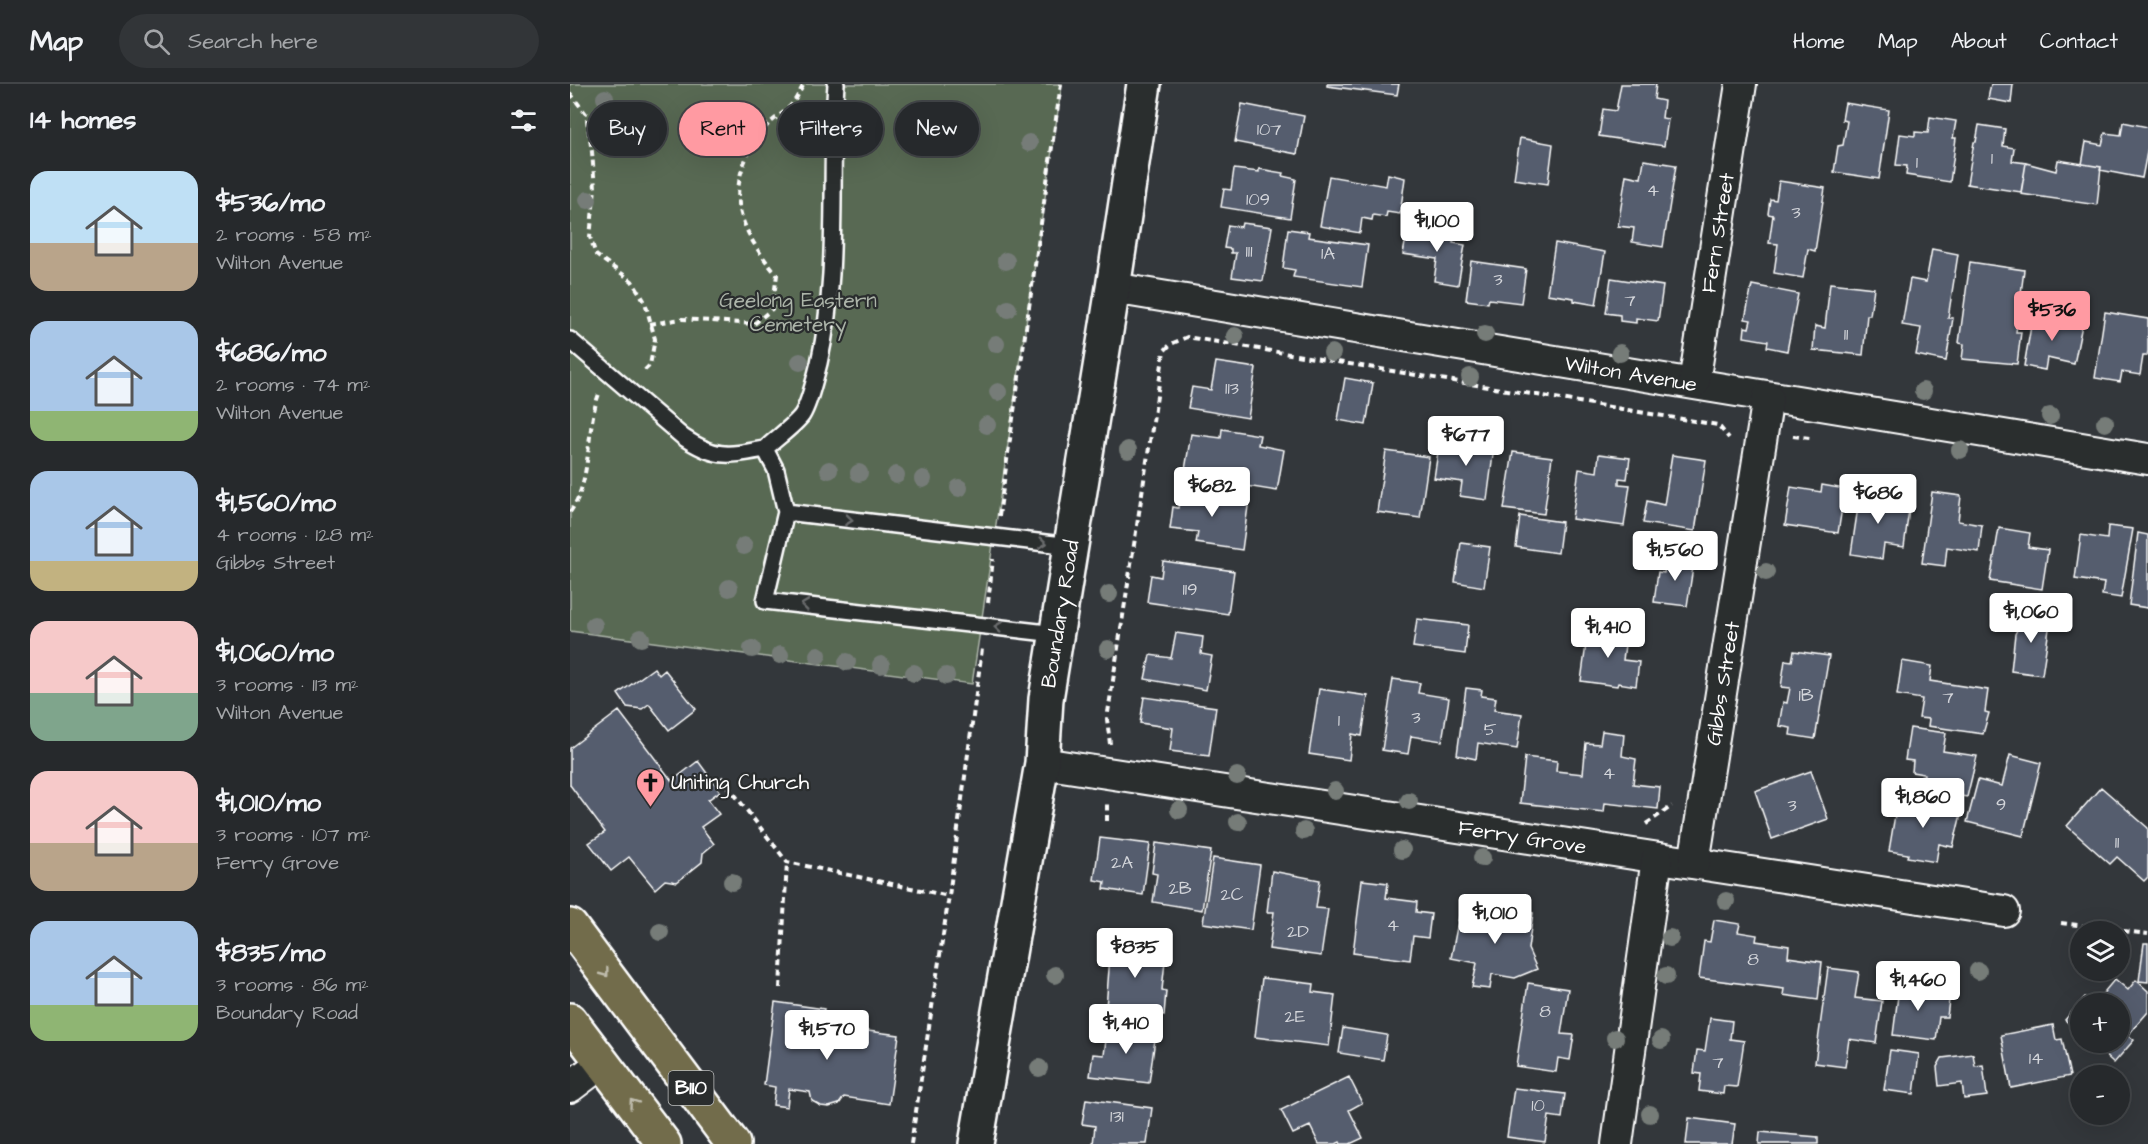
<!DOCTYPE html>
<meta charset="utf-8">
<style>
body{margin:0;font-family:"Architects Daughter",sans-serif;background:#323538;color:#f1f3f6;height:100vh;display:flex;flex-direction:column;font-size:22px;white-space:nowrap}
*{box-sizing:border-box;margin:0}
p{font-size:20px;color:#a4a6a9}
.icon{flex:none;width:33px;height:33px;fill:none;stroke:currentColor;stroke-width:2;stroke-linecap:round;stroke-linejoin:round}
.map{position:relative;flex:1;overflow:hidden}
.drawer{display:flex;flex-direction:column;background:#26292c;width:570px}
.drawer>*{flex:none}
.top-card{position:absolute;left:18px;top:18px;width:570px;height:54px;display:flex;gap:12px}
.buttons{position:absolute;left:1500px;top:837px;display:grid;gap:12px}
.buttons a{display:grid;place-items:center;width:60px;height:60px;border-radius:50%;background:#26292c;box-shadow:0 6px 24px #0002,0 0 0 2px #424548;font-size:30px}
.price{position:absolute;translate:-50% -51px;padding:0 14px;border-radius:6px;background:#fff;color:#222;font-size:20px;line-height:39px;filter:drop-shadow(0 2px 3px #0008)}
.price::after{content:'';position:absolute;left:50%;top:36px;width:18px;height:14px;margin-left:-9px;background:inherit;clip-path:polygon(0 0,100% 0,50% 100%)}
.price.selected{background:#ff9aa2;color:#111}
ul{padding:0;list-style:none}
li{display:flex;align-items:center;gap:18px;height:150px;padding:0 30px}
li span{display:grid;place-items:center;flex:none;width:168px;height:120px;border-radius:18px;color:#555}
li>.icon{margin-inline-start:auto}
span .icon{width:72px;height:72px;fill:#fffc;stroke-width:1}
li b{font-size:26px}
h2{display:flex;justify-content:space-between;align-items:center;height:72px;padding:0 30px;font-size:26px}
.tag{padding:0 21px;border-radius:27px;background:#26292c;box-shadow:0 6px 24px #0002,0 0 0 2px #424548;font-size:21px;line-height:54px}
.tag.selected{background:#ff9aa2;color:#111}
header{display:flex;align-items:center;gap:36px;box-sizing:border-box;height:84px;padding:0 30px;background:#26292c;border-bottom:2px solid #424548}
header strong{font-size:28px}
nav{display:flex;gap:33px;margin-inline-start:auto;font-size:21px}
.search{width:420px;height:54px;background:#323538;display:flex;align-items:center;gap:15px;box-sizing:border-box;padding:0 21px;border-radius:33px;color:#a4a6a9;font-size:22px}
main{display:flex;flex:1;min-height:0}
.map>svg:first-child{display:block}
</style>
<header>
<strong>Map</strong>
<div class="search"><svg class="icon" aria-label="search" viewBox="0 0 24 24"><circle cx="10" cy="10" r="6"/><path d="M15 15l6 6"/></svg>Search here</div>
<nav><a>Home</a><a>Map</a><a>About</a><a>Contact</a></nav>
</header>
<main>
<section class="drawer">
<h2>14 homes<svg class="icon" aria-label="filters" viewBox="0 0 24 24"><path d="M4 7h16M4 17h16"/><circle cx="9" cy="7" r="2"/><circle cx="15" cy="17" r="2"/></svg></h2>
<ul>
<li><span style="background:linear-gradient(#bfe0f5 60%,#b9a48a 0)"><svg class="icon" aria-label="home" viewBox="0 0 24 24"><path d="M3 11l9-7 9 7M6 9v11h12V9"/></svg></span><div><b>$536/mo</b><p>2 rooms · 58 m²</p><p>Wilton Avenue</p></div></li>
<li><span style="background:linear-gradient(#a9c7e8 75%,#8fb573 0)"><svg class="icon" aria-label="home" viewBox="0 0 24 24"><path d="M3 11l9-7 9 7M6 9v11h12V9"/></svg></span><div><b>$686/mo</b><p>2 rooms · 74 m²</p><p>Wilton Avenue</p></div></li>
<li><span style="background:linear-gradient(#a9c7e8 75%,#c2b280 0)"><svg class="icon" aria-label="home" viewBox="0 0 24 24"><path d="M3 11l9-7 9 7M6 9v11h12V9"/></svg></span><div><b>$1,560/mo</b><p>4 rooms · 128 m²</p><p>Gibbs Street</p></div></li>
<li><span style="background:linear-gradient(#f6c9c9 60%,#7fa58c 0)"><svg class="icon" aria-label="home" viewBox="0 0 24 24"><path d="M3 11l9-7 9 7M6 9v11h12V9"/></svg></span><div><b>$1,060/mo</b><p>3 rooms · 113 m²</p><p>Wilton Avenue</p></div></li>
<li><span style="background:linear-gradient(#f6c9c9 60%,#b9a48a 0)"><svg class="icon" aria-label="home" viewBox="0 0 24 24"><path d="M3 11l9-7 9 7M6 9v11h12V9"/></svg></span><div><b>$1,010/mo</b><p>3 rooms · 107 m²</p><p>Ferry Grove</p></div></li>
<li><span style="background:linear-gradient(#a9c7e8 70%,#8fb573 0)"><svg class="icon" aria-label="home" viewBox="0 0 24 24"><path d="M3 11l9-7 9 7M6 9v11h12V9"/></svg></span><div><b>$835/mo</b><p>3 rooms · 86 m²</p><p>Boundary Road</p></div></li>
</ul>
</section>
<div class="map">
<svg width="1578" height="1060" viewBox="0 0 1578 1060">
<rect width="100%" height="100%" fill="#33373b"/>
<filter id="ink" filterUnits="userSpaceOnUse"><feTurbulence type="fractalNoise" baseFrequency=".0167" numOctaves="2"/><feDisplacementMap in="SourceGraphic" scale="12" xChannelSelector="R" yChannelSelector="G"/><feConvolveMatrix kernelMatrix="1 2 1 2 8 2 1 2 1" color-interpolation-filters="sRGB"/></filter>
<g filter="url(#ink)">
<path fill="#586953" stroke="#acb4a9" stroke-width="1.5" d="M0 0H492L402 600 0 547Z"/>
<path fill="#555d6e" stroke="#fff" stroke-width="1.5" d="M757 0H829L827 11 757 2Z
M1051 0H1086L1084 15 1094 17 1092 34 1098 35 1094 62 1029 52 1033 25 1046 27Z
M1421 0H1443L1441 19 1418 15Z
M1275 19 1319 26 1309 95 1264 88 1268 62 1273 61 1277 37 1272 36Z
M672 20 734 32 727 70 665 58Z
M1360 33 1386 37 1383 54H1386L1380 98 1336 91 1337 82 1326 81 1330 50 1345 52V48L1358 49Z
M1553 38 1578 43V63L1572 94 1530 86 1531 83 1512 80 1516 58 1532 61 1535 49 1551 51Z
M1409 41 1435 45 1433 62 1444 64 1442 77 1456 79 1451 108 1397 100 1404 58H1406Z
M950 54 983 60 978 100 944 95Z
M1074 76 1106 81 1093 163 1062 158 1064 144 1048 142 1056 91 1071 94Z
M1488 76 1531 83 1527 121 1451 110 1456 79 1486 87Z
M664 85 689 88V85L713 89 712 92 726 95 720 134 651 123 654 105 661 106Z
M818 90 835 94 830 130 817 128 816 133 803 131 802 136 792 134 790 149 750 142 759 92 816 102Z
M1209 97 1255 104 1245 167 1238 165 1233 194 1204 189 1208 160 1199 159 1203 131 1198 130 1200 115 1206 116Z
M672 139 702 143 693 197 662 193 666 169H661V165L654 164 658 141 671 143Z
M838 143 884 151 883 159 895 161 888 201 864 197 867 175 833 170Z
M718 145 739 148 738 153 798 161 792 203 723 193 725 186 713 184Z
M985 159 1035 168 1026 221 1004 217V214L977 210Z
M1362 165 1388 170 1378 234H1383L1376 277 1346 271 1351 244 1332 241 1340 195 1356 198Z
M901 177 956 185 951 219 919 215 918 219 896 216Z
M1400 178 1454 186 1446 248H1451L1447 280 1392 275 1394 260 1389 259Z
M1041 194 1093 202 1088 237 1066 234V239L1050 237V231L1036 229Z
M1260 199 1304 204 1300 231H1297L1293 271 1243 266 1245 242 1255 244Z
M1182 201 1228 210 1217 267 1197 263 1198 257 1174 253 1175 243 1179 244 1181 236 1175 235Z
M1535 228 1578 235V267L1577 272H1573L1570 291 1552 288 1550 298 1525 294Z
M1463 231 1512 241 1504 280 1477 274 1475 286 1454 282Z
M646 278 686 284 678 334 618 324 622 303 641 306Z
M775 294 803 299 796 341 768 336Z
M652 345 690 351 688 361 714 366 707 407 614 392 621 350 651 354Z
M870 355 924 363 917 416 890 412 892 398 864 394Z
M816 367 859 373 850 434 807 428Z
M943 368 982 373 974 430 934 425Z
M1029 370 1060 374 1057 395 1049 394V400L1060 401 1054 442 1002 435 1009 385 1027 388Z
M1102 371 1136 376 1125 447 1073 439 1077 417 1094 421Z
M1252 401 1275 405 1268 449 1215 441 1221 403 1251 408Z
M1291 403 1316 406 1313 421 1339 425 1334 463 1314 460 1312 475 1281 470Z
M611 406 679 415 672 466 626 459 628 448 600 445 603 423 608 424Z
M1362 408 1391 412 1388 437 1412 441 1409 468 1377 463 1375 482 1352 479Z
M950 432 992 438 988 469 946 463Z
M1538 442 1563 445 1551 514 1532 511 1534 499 1505 495 1511 451 1537 455Z
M1429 444 1460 449 1458 463 1478 466 1472 505 1420 497Z
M1568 449 1578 451V524L1559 521Z
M891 459 920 463 914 503 885 498Z
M1097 472 1124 477 1117 522 1084 518 1088 488 1094 489Z
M593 477 664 487 658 530 577 518 581 491 591 493Z
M1456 529 1481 532 1472 591 1441 587 1445 550Z
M847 535 898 541 895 570 843 563Z
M1038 544 1057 546 1053 576 1069 578 1066 602 1048 599 1047 602 1011 597 1018 546 1037 549Z
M606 549 633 553 631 570 642 572 636 606 575 595 580 571 601 574Z
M1224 567 1259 572 1245 655 1220 651 1221 644 1209 642 1213 618 1217 619 1220 604 1211 603 1215 576 1222 577Z
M1332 577 1362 582 1360 597 1418 606 1415 628 1419 629 1413 650 1358 642 1359 635 1349 634 1352 615 1327 611Z
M84 584 89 591 95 586 126 625 99 646 79 620 72 625 57 623 48 610Z
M823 595 850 599 848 609 879 614 872 657 841 652 838 670 812 666Z
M896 604 912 606 911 612 926 614 924 626 952 630 947 665 908 659 906 675 887 671Z
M749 605 798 612 792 652 782 650 779 676 739 670Z
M574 613 646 623 639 672 600 667 603 644 570 639Z
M49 627 102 697 128 677 150 707 138 716 149 730 131 743 144 760 133 769 132 778 107 798 95 796 85 805 59 773 41 787 19 759 35 748 0 701V664Z
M1340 644 1376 649 1373 667 1407 672 1397 713 1352 706 1354 690 1342 688 1343 677 1335 676Z
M1032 647 1054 650 1052 672 1066 675 1063 700 1090 703 1088 725 1035 719 1034 728 950 719 955 673 987 677 986 687 1013 690 1016 659 1030 660Z
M1440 671 1471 679 1453 752 1397 738 1408 696 1432 702Z
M1241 687 1258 735 1202 755 1185 707Z
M1531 703 1578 744V793L1574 797 1547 773 1540 780 1497 742Z
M1328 713 1374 720 1373 726 1391 730 1383 763 1369 760 1366 778 1337 773 1338 770 1319 767Z
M530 754 580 760 573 811 534 805 535 798 524 796Z
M586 759 641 767 632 826 583 818 587 790 582 789Z
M643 774 690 781 681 846 633 839Z
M702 787 750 796 746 824 758 825 751 872 699 865 704 828H697Z
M792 796 818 799 816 814 847 818 846 828 861 830 858 854 843 852 840 876 783 869Z
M913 823 963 829 958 865 967 885 945 894 922 890 920 905 902 903 907 879 881 874 889 833 911 836Z
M1144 836 1170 840 1168 848 1187 851 1186 857 1219 862 1218 873 1252 878 1248 916 1213 911 1214 905 1129 894 1134 857 1140 858Z
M546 851 573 854 571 871 587 872V876L595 877 592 906 596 907 594 931 536 924 540 872H544Z
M1574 859H1578V898L1569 897Z
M1258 884 1289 888 1285 914 1312 917 1306 959 1279 955 1275 983 1245 979Z
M692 894 744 900 743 908 765 911 759 962 685 953Z
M1545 895 1558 906 1566 896 1578 907V928L1558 951 1564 956 1544 979 1521 958H1550V920H1524Z
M1330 896 1356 899 1355 913 1379 916 1377 933H1369L1366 956 1323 951Z
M958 899 998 905 991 950 1004 951 1000 976 988 974 986 988 946 982Z
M1515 913 1523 920H1510V949L1495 936Z
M205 918 254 925 249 959 267 962 268 955 288 958 290 946 329 951 319 1020 274 1013 269 1020 259 1023 251 1022 242 1017 240 1008 219 1005 217 1023 203 1021 205 1003 194 1001Z
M1140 934 1162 937 1160 955 1174 957 1167 1003 1154 1002 1153 1010 1129 1007 1131 990 1124 989 1127 966 1135 967Z
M538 941 586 948 579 999 520 992 523 970 534 971Z
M1483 941 1486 956 1492 955 1500 992 1441 1004 1431 951Z
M773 944 817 951 813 976 769 969Z
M1320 966 1349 970 1344 1010 1314 1006Z
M1403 970 1405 982 1413 981 1417 1012 1394 1015 1392 999 1369 1002 1367 983 1372 974Z
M779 993 792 1019 779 1026 793 1054 780 1060H771L770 1058 766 1060H749L740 1042 723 1050 711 1026Z
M944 1004 995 1010 992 1034 979 1032 975 1058 937 1053Z
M516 1015 582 1024 577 1060H523L525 1042 512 1040Z
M1119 1034 1165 1040 1162 1060H1116Z
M1190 1048 1248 1053V1060H1189Z"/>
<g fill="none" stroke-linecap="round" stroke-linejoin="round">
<defs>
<path id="service" d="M0 256 113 353C146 375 157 372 195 365L206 386 216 428
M195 365C205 355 224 342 232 331 240 318 245 294 249 279 270 187 259 93 266 0
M486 550 195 517 216 428 501 462"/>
<g id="minor">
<path id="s1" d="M543 204 1578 375"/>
<path id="s2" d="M1124 299 1171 0"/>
<path id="s3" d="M472 679 1434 827"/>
<path id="s4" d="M1124 779 1198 313"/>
<path d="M0 1003 33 978"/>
<path d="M1047 1060 1087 774"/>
</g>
<g id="secondary">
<path id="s5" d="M406 1060 472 679 476 615 543 204 574 0"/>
</g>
<path id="trunk" d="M0 842 163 1060
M0 936 94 1060"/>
</defs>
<use href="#service" stroke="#fff" stroke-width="20"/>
<use href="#minor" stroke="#fff" stroke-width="34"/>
<use href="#secondary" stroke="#fff" stroke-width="38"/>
<use href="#trunk" stroke="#fff" stroke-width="38"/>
<path stroke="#fff" stroke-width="4" stroke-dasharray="6 4.5" stroke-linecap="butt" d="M0 9 16 30 22 68 25 104 20 153 26 171 62 197 75 218 85 255 80 281 72 289
M80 240 112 235 184 240 202 225 207 191C165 141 152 100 194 45 202 35 214 30 222 20 227 14 230 7 234 0
M1223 352 1240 354
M0 428C23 396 15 346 29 310
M429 432 491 0
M418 519 423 475
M540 660 537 635 594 267 601 260 617 253 1148 341 1159 354
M151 693 217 778 379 812
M537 737V718
M1076 740 1102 722
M1491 839 1578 850
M210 904 217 778
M341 1060 379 812 412 565"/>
<use href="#service" stroke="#2a2d2e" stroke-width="15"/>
<use href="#minor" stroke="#2a2d2e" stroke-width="30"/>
<use href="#secondary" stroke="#2a2d2e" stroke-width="33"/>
<use href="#trunk" stroke="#726c4b" stroke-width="33"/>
</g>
<g fill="#767c78">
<circle cx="35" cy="14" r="9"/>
<circle cx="459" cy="59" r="9"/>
<circle cx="18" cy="116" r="9"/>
<circle cx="436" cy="177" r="9"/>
<circle cx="438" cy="225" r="9"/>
<circle cx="915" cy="250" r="9"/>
<circle cx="665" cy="252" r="9"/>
<circle cx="426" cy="260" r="9"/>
<circle cx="762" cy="269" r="9"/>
<circle cx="1050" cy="269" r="9"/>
<circle cx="230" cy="278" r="9"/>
<circle cx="900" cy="293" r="9"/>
<circle cx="1353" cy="307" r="9"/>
<circle cx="428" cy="308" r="9"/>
<circle cx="1480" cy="332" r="9"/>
<circle cx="1535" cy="339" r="9"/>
<circle cx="417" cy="341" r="9"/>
<circle cx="558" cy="366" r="9"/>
<circle cx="1390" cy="366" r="9"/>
<circle cx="259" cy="386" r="9"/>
<circle cx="289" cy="389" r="9"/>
<circle cx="326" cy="391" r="9"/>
<circle cx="353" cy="395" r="9"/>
<circle cx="389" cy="404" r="9"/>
<circle cx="174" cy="462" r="9"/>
<circle cx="1196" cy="488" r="9"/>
<circle cx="159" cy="504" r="9"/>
<circle cx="539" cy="510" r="9"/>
<circle cx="24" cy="541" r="9"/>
<circle cx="71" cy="554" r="9"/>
<circle cx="182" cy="565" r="9"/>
<circle cx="538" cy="565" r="9"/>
<circle cx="210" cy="571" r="9"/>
<circle cx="248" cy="571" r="9"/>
<circle cx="277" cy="578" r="9"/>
<circle cx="311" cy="581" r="9"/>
<circle cx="344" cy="589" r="9"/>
<circle cx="376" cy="592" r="9"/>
<circle cx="667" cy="692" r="9"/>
<circle cx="765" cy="707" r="9"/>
<circle cx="839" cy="717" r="9"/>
<circle cx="609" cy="726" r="9"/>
<circle cx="668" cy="738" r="9"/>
<circle cx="734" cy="747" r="9"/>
<circle cx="832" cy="766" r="9"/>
<circle cx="912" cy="774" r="9"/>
<circle cx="162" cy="798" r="9"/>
<circle cx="1156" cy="817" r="9"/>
<circle cx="90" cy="848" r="9"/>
<circle cx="1100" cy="854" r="9"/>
<circle cx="1408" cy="887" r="9"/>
<circle cx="485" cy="891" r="9"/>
<circle cx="1096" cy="892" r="9"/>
<circle cx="1045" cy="954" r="9"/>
<circle cx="1091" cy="956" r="9"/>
<circle cx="469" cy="984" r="9"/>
<circle cx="1080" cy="1030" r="9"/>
</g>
<defs><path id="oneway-chevron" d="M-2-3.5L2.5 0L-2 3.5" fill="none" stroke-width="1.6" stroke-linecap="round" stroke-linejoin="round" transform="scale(1.5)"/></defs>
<g stroke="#6a6c6d">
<use href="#oneway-chevron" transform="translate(279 436) rotate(7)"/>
<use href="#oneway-chevron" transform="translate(473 459) rotate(7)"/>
<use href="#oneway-chevron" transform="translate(235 521) rotate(-173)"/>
<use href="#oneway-chevron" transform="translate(428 543) rotate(-173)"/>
</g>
<g stroke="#c0bdae">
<use href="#oneway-chevron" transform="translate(35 889) rotate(53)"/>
<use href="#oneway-chevron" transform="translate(63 1019) rotate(-126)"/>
</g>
</g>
<defs>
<symbol id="church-pin" viewBox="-11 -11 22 30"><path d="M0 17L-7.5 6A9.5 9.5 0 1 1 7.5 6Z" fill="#ff9aa2" stroke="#2a2d2e"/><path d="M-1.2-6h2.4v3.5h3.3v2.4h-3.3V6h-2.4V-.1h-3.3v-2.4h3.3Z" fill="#111"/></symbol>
</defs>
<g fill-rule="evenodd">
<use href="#church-pin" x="64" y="682" width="33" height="45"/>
</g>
<g text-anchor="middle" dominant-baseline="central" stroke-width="4.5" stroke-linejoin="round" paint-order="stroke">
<g font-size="18" fill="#d4d6db">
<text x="699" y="45">107</text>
<text x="1422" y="74">1</text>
<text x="1347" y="78">1</text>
<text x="1083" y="106">4</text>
<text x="688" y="115">109</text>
<text x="1226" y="128">3</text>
<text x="679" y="167">111</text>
<text x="758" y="169">1A</text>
<text x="928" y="195">3</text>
<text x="1060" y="216">7</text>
<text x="1276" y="250">11</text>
<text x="662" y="304">113</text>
<text x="620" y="505">119</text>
<text x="1236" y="611">1B</text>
<text x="1378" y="613">7</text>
<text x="846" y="633">3</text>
<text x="769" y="636">1</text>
<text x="920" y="645">5</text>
<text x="1039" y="689">4</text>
<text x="1431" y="720">9</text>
<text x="1222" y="721">3</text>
<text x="1547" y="758">11</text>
<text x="552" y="778">2A</text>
<text x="610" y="804">2B</text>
<text x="662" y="810">2C</text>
<text x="823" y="841">4</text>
<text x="728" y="847">2D</text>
<text x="1183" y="875">8</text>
<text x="975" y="927">8</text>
<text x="725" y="932">2E</text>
<text x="1466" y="974">14</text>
<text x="1148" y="978">7</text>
<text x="968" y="1021">10</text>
<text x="547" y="1032">131</text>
</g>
<rect fill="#2a2d2e" stroke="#bfc0c0" stroke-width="1.5" x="98.5" y="987" width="45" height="34" rx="4.5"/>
<g font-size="20" font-weight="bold" fill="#fff">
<text x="121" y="1004">B110</text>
</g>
<g font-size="21" fill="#fff" stroke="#2a2d2e">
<text stroke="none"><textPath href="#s2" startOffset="152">Fern Street</textPath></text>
<text stroke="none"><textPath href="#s1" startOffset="525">Wilton Avenue</textPath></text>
<text stroke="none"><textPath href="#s5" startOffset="537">Boundary Road</textPath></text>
<text stroke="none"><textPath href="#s4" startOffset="182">Gibbs Street</textPath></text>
<text stroke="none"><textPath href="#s3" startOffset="486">Ferry Grove</textPath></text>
</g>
<g font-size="21" fill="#acb4a9" stroke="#2a2d2e">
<text x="228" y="216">Geelong Eastern<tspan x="228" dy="24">Cemetery</tspan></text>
</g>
<g font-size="21" fill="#fff" stroke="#2a2d2e" text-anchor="start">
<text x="101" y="698">Uniting Church</text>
</g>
</g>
</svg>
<div class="buttons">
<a><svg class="icon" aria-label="layers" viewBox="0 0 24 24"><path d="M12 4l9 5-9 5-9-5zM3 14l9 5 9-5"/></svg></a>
<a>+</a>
<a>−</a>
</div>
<b class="price" style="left:867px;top:169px">$1,100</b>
<b class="price selected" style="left:1482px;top:258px">$536</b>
<b class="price" style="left:896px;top:383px">$677</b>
<b class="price" style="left:642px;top:434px">$682</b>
<b class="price" style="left:1308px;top:441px">$686</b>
<b class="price" style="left:1105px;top:498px">$1,560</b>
<b class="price" style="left:1461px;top:560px">$1,060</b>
<b class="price" style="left:1038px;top:575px">$1,410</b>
<b class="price" style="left:1353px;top:745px">$1,860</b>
<b class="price" style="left:925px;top:861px">$1,010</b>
<b class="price" style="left:565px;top:895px">$835</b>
<b class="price" style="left:1348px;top:928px">$1,460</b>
<b class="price" style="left:556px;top:971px">$1,410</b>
<b class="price" style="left:257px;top:977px">$1,570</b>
<div class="top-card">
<a class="tag">Buy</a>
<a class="tag selected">Rent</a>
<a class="tag">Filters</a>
<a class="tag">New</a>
</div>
</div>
</main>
